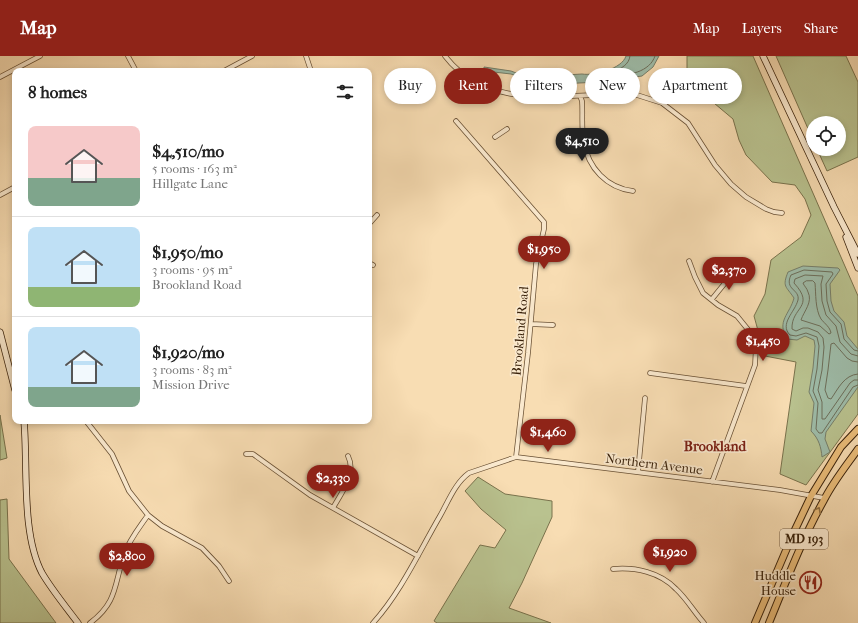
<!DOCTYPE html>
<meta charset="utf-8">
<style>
body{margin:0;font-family:"IM FELL French Canon",serif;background:#f2f2f2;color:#222;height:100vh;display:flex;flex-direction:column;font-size:15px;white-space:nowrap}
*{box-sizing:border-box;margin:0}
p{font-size:13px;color:#767676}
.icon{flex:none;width:22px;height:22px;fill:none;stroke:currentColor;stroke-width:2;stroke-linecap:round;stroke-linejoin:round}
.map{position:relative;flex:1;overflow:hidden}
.drawer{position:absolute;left:12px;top:12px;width:360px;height:356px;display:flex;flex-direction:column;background:#fff;border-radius:8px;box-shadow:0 2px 6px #0003}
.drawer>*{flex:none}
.guide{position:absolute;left:384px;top:12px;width:380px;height:36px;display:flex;gap:8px}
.tools{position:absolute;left:806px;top:60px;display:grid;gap:8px}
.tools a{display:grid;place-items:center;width:40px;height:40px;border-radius:50%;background:#fff;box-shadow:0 2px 6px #0003;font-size:20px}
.price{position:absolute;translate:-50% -34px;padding:0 9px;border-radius:14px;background:#8f2418;color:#fff;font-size:13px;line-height:26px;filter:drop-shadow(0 1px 2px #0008)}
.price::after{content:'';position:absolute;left:50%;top:24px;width:12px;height:9px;margin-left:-6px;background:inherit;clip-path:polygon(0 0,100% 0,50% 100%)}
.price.active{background:#222;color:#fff}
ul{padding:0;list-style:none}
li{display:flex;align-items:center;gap:12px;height:100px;padding:0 16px}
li+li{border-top:1px solid #e0e0e0}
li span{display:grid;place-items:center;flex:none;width:112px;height:80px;border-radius:8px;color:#555}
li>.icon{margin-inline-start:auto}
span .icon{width:48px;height:48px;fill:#fffc;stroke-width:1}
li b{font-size:17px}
h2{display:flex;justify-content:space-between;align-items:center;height:48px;padding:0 16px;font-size:17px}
.pill{padding:0 14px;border-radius:18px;background:#fff;box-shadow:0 2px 6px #0003;font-size:14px;line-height:36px}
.pill.active{background:#8f2418;color:#fff}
header{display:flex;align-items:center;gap:24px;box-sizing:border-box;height:56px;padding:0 20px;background:#8f2418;color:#fff}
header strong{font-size:19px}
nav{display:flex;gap:22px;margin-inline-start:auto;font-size:14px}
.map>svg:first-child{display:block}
</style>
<header>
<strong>Map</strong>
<nav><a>Map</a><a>Layers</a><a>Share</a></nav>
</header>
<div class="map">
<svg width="858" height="567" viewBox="0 0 858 567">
<rect width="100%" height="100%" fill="#f8ddb3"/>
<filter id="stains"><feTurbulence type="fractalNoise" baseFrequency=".005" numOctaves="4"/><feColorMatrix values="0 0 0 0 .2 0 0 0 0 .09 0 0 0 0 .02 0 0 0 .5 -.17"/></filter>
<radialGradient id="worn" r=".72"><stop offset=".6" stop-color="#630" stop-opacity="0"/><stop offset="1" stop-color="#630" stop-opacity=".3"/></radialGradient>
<path fill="#b9c28f" stroke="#79724c" d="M687 0H753L858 240V358L806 429 780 418 796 306 765 300 754 260 765 238 771 204 801 181 811 159 805 143 795 129 772 126 746 99 739 84 733 63 708 42 680 23 687 13Z
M776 0H846L858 26V101L827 115 817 93H839V67H813V84Z
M0 359 7 402 0 404Z
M478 421 505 438 552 445V461L522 527 509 552 551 567H437L434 565 480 489 495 492 506 474 481 453 465 435Z
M7 443 9 503 56 567H0V444Z"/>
<path fill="#9ebca9" stroke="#767e69" d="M626 0H659L653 11 642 20 599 26 559 28 527 24 511 18 485 15 484 13V11L511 15 524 20 533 21 582 18C594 20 622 13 626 0Z
M803 210 838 212 840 214 830 228 831 245 834 255 844 266 847 280 858 293V331L826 376 825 383 830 396 822 401C821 391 819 383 811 375L814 347 809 336 813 312 815 290 814 284 805 280 797 284 787 283C776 265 790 258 794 242 786 230 782 231 788 216Z"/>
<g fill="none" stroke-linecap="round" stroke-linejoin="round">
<path stroke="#6c6e5a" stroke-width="1" d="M630 0C629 9 621 12 614 16V19C628 20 650 16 655 0
M813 225 815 227C816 238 815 253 821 263 825 268 830 271 831 277L829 278 820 270 801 264C804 255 813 246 808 236 807 232 804 230 803 227L806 225Z
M858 295 854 294 844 283 841 268 830 256 827 245 826 228 833 218 832 216 804 214 791 219C784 234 800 233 798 244 795 256 779 268 790 279L796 280 806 277 817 281 819 290 817 313 813 335 818 347 816 373 819 377H822L853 331 858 329
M858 300 851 298 840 286 836 270 826 259 822 245 821 228 823 220 805 219 795 223 794 227C816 251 791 251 792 273L796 275 803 272H808L818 276 823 282 824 291 822 314 818 334 822 346V363H825L850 327 854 324H858
M858 306 852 305 847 302 834 287 831 288 828 314 825 334 828 342 831 343C838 333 844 319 858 318"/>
<defs>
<path id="street" d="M128 0 136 15
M306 0 311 15
M445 0C488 56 564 38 626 38L637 39 662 47 688 67 715 109 731 128 746 141 766 153 774 156 782 157
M224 15 252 0
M0 21 40 0
M580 40 582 45C583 59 581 73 584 86 588 112 607 132 633 135
M456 65 544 166V173L536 208 528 297 516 401
M495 81 507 73
M0 139 15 131
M369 168 377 159
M689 205 695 221 703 237 718 249 737 260 750 276 756 290 755 309 712 426
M369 207 373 209
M712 243 725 227 739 218
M531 268 553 269
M650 317 746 330
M86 365 112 398 129 435 148 459 162 470 202 492 219 510 229 525
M246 398H253L310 439 418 500
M638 416 645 342
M333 452C341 437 357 418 348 400
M613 513C635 511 660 516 676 533 687 543 694 556 704 567
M90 567C118 546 114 528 124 499 129 484 139 472 148 459
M373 567C401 536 419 496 440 460 448 446 455 427 469 417L516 401 780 434 824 442"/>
<path id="secondary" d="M763 0 834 151 858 198
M846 181 858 212
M0 276 15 334
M24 365C28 410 21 477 42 517 52 534 66 551 78 567"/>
<path id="primary" d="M755 567 793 478 811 440 841 391 858 373
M769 567C786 526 802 483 824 444 833 426 846 410 858 393"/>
</defs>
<use href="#street" stroke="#695034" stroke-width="5.5"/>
<use href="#secondary" stroke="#39210a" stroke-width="7"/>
<use href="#primary" stroke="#39210a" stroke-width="8"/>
<use href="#street" stroke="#fae9ce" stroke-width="4"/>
<use href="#secondary" stroke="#fae9ce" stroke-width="5.5"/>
<use href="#primary" stroke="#ecbe7a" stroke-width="6"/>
</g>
<defs><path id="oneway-chevron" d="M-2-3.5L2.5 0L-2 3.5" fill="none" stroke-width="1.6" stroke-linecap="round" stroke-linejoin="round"/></defs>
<use stroke="#927042" href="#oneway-chevron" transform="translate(818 454) rotate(-62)"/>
<defs>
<symbol id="restaurant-ring" viewBox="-11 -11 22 22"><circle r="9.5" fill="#fae9ce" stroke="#8f2418" stroke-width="1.5"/><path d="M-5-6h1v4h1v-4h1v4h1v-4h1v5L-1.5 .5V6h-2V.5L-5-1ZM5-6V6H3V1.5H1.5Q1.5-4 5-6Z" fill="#8f2418"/></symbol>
</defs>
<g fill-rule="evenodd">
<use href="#restaurant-ring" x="798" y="514" width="25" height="25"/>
</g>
<g text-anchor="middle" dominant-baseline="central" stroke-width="3.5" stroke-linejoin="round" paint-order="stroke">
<rect fill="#fae9ce" stroke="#735d45" stroke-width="1" x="780" y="473" width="48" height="20" rx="3"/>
<g font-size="12" font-weight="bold" fill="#39210a">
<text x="804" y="483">MD 193</text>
</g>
<g font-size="13" fill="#39210a" stroke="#fae9ce">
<text transform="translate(520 275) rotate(-85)">Brookland Road</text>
<text transform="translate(654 408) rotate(7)">Northern Avenue</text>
</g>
<g font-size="13" fill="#39210a" stroke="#fae9ce" text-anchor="end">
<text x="796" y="519">Huddle<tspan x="796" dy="15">House</tspan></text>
</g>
<g font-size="14" font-weight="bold" fill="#7a1f14" stroke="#fae9ce">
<text x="715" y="390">Brookland</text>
</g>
</g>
<rect width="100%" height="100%" filter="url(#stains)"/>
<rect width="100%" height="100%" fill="url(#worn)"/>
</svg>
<div class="tools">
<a><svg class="icon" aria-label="locate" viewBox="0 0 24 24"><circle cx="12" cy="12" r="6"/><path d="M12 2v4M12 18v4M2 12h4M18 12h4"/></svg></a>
</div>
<b class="price active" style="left:582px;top:106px">$4,510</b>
<b class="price" style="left:544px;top:214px">$1,950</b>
<b class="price" style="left:729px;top:235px">$2,370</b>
<b class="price" style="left:763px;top:306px">$1,450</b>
<b class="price" style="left:548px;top:397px">$1,460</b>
<b class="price" style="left:333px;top:443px">$2,330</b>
<b class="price" style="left:670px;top:517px">$1,920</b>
<b class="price" style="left:127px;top:521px">$2,800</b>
<div class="guide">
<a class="pill">Buy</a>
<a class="pill active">Rent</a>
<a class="pill">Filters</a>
<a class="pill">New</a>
<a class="pill">Apartment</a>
</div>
<section class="drawer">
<h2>8 homes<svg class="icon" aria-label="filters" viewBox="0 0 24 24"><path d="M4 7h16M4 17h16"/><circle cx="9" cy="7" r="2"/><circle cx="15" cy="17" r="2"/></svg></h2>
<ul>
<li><span style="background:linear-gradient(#f6c9c9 65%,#7fa58c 0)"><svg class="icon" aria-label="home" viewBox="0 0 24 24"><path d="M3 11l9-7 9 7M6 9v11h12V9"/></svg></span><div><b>$4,510/mo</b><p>5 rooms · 163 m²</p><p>Hillgate Lane</p></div></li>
<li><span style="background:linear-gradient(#bfe0f5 75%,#8fb573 0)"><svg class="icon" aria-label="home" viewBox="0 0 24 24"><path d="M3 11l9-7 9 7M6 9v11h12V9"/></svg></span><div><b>$1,950/mo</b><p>3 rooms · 95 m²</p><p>Brookland Road</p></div></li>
<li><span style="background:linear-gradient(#bfe0f5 75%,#7fa58c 0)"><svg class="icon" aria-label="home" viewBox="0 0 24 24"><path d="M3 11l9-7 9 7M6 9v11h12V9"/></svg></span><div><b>$1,920/mo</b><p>3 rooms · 83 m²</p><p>Mission Drive</p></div></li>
</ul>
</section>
</div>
